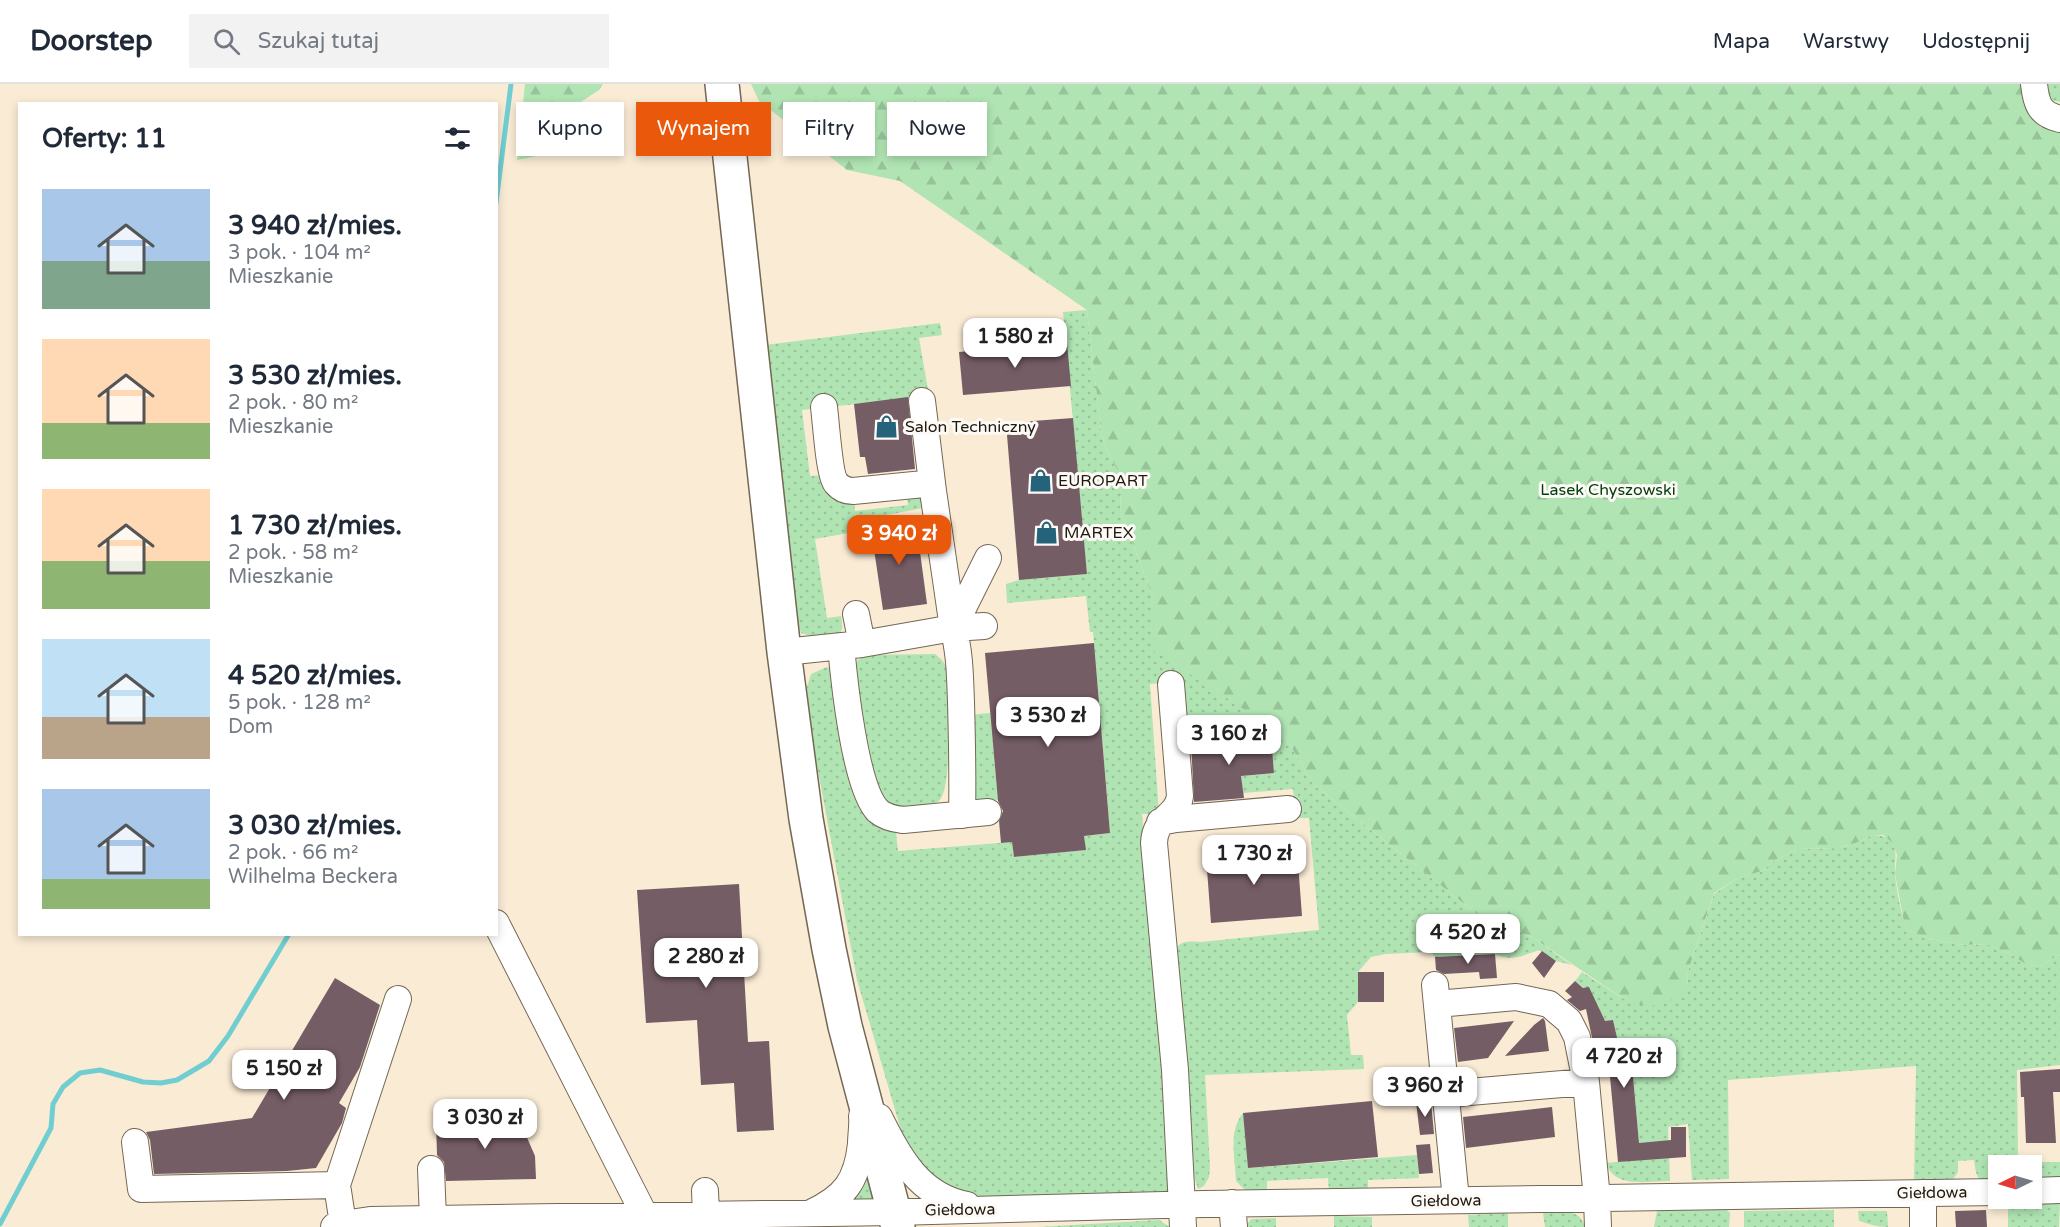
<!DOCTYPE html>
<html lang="pl">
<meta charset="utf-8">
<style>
body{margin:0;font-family:"Varela Round",sans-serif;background:#f2f2f3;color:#1f2937;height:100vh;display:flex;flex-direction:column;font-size:22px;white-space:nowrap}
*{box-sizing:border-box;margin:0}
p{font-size:20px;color:#747a83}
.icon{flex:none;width:33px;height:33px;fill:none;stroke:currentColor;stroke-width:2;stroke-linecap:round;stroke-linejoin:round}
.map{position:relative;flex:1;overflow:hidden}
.panel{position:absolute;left:18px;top:18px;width:480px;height:834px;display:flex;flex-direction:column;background:#fff;border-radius:0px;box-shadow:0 3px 9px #0003}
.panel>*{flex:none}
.guide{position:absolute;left:516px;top:18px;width:570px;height:54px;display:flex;gap:12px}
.needle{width:39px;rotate:265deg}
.fabs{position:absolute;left:1988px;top:1071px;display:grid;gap:12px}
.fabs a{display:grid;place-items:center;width:54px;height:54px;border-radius:0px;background:#fff;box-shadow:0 3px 9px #0003;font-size:30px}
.price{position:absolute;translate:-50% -51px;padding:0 14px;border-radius:12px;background:#fff;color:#222;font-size:20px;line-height:39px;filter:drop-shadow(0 2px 3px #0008)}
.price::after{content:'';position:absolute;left:50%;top:36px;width:18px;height:14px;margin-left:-9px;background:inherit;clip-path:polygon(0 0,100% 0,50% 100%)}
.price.selected{background:#ea580c;color:#fff}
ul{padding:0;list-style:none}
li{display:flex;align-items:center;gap:18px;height:150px;padding:0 24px}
li span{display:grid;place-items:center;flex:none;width:168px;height:120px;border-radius:0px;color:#555}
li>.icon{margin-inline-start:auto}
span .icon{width:72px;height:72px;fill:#fffc;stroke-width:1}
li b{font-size:26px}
h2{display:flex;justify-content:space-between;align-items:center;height:72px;padding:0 24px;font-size:26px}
.chip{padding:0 21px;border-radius:0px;background:#fff;box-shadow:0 3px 9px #0003;font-size:21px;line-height:54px}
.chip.selected{background:#ea580c;color:#fff}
header{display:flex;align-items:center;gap:36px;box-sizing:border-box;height:84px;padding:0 30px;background:#fff;border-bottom:2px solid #e0e1e3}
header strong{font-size:28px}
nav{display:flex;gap:33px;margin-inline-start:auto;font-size:21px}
.search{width:420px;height:54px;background:#f2f2f3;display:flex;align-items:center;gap:15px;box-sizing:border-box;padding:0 21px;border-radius:0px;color:#747a83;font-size:22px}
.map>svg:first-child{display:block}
</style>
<header>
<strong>Doorstep</strong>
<div class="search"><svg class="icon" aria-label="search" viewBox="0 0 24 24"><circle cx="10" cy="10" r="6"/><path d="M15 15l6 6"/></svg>Szukaj tutaj</div>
<nav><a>Mapa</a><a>Warstwy</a><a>Udostępnij</a></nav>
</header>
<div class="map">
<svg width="2060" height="1143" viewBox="0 0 2060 1143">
<defs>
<pattern id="grass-dots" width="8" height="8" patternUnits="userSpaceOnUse" patternTransform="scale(1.5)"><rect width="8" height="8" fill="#b0e4b3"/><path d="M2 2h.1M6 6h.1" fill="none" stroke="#97c399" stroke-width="1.8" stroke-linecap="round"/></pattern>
<pattern id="forest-firs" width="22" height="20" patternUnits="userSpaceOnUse" patternTransform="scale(1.5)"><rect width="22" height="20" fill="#b0e4b3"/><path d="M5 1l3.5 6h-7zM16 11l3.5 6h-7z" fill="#97c399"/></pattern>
</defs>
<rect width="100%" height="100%" fill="#faebd5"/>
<path fill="url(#grass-dots)" d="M2038 0H2060V18L2049 16Z
M1087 226 1101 347 1106 365 1122 395 1120 426 1153 513 1155 534 1249 628 1285 652 1313 700 1482 834 1532 853 1572 881 1556 877 1539 866C1525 871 1510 878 1495 870L1435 873 1431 868 1386 870 1371 873 1358 888V918L1347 931 1351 971H1363L1364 985 1205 991 1210 1084 1209 1093 1204 1102 1198 1105 1192 1086 1173 867C1182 856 1188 857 1201 858L1319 846 1309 734H1296L1293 705 1243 709 1241 692 1274 689 1271 651 1188 658 1182 597 1150 600 1159 730H1142L1172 1095 1171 1108 1165 1114 988 1117 946 1102 925 1087 914 1075 903 1053 857 896 813 660 806 606 811 590 827 583 832 585 852 692 895 740 898 767 1012 758 1014 773 1085 766 1084 752 1110 749 1094 559 1093 548H1090L1086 512 1007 519 1006 500 1019 496 1087 490 1063 228Z
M940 239 942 251 919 254 929 312 802 326 810 392 824 391 854 416 855 427 908 421 907 408 921 410 928 423 871 434V445L815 455 827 534 841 532C843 542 843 547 836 554L813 553 801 549 795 528 765 261Z
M935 570 942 576 947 583C947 608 954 701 939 717 933 723 920 722 912 723 893 725 890 724 876 709L853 585 858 576 867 571Z
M990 629 998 716 976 718 972 711 967 631Z
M1872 751C1903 752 1894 770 1895 791 1897 809 1901 830 1907 846L1930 855 1963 861 1987 860 2012 871 2027 881 2040 882 2060 870V981L2017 986 2018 1078H2060V1097H2031V1082H1998V1098C1977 1098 1977 1096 1974 1076L1958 1077V1088L1949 1101H1914L1916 982 1728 996 1729 1095 1692 1096 1688 1040 1668 1043 1670 1097C1648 1097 1614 1105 1606 1079L1657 1074 1656 1058 1639 1059 1631 970 1608 973 1604 961 1618 959 1613 936 1602 938 1585 905 1575 897 1582 888 1624 915 1687 902 1688 887 1714 810 1738 794 1762 787 1775 776 1799 765 1838 764 1859 758Z
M1243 1029 1249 1084 1417 1071 1419 1094 1368 1096V1107L1329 1108 1328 1094 1267 1097V1109L1250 1111 1236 1097C1235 1074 1228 1047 1243 1029Z
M867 1081 876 1117 845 1119Z
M2060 1116 2059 1143H2008V1117Z
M1726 1125 1730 1129 1729 1143H1654L1657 1127Z
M1834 1126V1143H1744V1127Z
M1858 1127H1887L1888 1143C1878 1143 1869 1140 1859 1137Z
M1559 1128C1572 1128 1581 1129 1585 1143H1543H1545L1543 1129Z
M1508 1129V1143H1469L1468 1131Z
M1334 1132 1372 1133V1143H1334Z
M1276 1134V1143H1245L1251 1135Z
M1159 1136 1170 1143H1038Z"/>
<path fill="url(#forest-firs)" d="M525 0H603L599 6 561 31 537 72 517 76Z
M751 0H2029L2032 34 2041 43 2060 45V870L2040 882 2027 881 2012 871 1987 860 1963 861 1930 855 1907 846 1904 838 1895 790 1897 771 1893 759 1883 751H1872L1859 758 1838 764 1799 765 1775 776 1762 787 1738 794 1714 809 1688 887 1687 902 1676 914 1649 923 1624 915 1532 853 1482 834 1313 700 1285 652 1154 567 1153 513 1120 426 1122 395 1106 365 1101 347 1087 226 900 97 847 86 759 17Z"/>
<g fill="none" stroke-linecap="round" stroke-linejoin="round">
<path stroke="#70ced1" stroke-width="5" d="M496 119 511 0
M0 1140 51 1044 53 1020 63 1003 80 989 100 986 143 998 161 999 177 996 209 977 228 952 289 850"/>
</g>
<path fill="#755d66" d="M1067 259 1071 302 963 311 959 268Z
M908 313 915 385 868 390 865 373H860L854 320Z
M1073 334 1087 490 1019 496 1006 339Z
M916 438 927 520 883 526 871 445Z
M1094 559 1110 749 1084 752 1086 766 1014 773 1012 758 1001 759 999 737 1003 727 998 717 985 569Z
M1271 651 1274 689 1241 692 1244 714 1194 718 1191 658Z
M1297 765 1302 832 1211 839 1206 772Z
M739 800 748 958 769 957 774 1046 737 1048 734 999 701 1001 697 936 646 939 637 806Z
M1542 867 1556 877 1544 894 1532 879Z
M1495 870 1497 894 1480 895 1479 888 1444 890 1436 886 1435 873Z
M1358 888H1384V918H1358Z
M335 894 380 921 360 983 339 1019 346 1024 342 1039 316 1084 287 1087 154 1090 150 1056 146 1048 252 1034Z
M1575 897 1583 904 1589 903 1605 937 1613 936 1621 971 1631 970 1639 1059 1671 1056V1043H1686V1073L1618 1078 1607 961 1594 963 1586 925 1580 927 1567 916 1572 913 1565 907Z
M1543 934 1545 937 1549 967 1505 972 1534 941Z
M1514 937 1488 974 1458 978 1454 944Z
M2060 985V1008H2053L2056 1059H2026L2024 1013H2021L2020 988Z
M1372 1017 1378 1073 1248 1084 1243 1029Z
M1431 1017 1434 1050 1420 1051 1416 1018Z
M1552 1023 1555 1053 1466 1064 1463 1033Z
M519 1035 535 1072 536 1095 446 1097 444 1078 437 1071 436 1037Z
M1430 1060 1433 1089 1419 1090 1416 1061Z
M1986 1126 1987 1143H1956L1955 1127Z"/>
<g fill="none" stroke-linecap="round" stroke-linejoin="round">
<defs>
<path id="minor" d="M2034 0C2036 19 2039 30 2060 35
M922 317 933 407
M856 530 862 560
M984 542 953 544 988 474
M953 544C960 568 960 593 961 618 962 656 963 693 962 731
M841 562C844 596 855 704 878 727 885 733 894 735 903 736L988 728
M784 568 862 560 953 544 933 407 930 403 924 400 853 407C846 407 841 405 836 399 829 390 826 338 824 323
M1171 600 1180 712C1177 734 1155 732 1154 759L1175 986 1183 1143
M1160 738 1176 735 1288 725
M496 839 644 1130
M1435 901 1456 1116
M1437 920 1516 913 1549 920 1569 937 1577 953 1586 998 1597 1115 1598 1143
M1446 1010 1586 998
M879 1033C899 1073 919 1112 967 1121
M135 1058 141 1105 337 1101
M431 1085 433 1135
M705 1107 706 1130
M2031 1107 2060 1106
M1923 1109V1143
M1232 1119 1234 1143
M811 1129C845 1113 857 1097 861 1060 861 1051 863 1041 862 1032
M343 1140 337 1101 398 915
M334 1143 336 1141 370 1136 433 1135 894 1128 1204 1120 1998 1108"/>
<path id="major" d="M722 0 784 568 806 735 829 865 845 942 898 1143"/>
</defs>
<use href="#minor" stroke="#746754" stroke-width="28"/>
<use href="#major" stroke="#746754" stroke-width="36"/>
<use href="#minor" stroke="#fff" stroke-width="26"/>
<use href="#major" stroke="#fff" stroke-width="33"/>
</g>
<defs>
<symbol id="shop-bare" viewBox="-9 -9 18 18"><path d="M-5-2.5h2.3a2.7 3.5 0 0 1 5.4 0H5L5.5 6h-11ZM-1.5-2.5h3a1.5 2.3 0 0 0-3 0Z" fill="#246379" stroke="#fdfaf6" stroke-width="2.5" paint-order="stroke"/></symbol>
</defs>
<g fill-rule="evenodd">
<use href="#shop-bare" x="870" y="326" width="33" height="33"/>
<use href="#shop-bare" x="1024" y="380" width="33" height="33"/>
<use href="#shop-bare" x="1030" y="432" width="33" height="33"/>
</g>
<g text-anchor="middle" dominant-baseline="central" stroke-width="6" stroke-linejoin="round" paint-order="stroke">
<g font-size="16" fill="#1e1811" stroke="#fdfaf6" text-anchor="start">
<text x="905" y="343">Salon Techniczny</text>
<text x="1058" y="397">EUROPART</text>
<text x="1064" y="449">MARTEX</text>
</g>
<g font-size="16" fill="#003d0e" stroke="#fdfaf6">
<text x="1608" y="406">Lasek Chyszowski</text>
</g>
<g font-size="16" fill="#1e1811" stroke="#fdfaf6">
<text transform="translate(1932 1109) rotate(-1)">Giełdowa</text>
<text transform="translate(1446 1117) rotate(-1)">Giełdowa</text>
<text transform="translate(960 1126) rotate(-1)">Giełdowa</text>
</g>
</g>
</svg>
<div class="fabs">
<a><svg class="needle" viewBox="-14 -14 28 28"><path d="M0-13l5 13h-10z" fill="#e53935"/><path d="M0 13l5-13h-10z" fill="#747a83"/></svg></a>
</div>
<b class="price" style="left:1015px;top:285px">1 580 zł</b>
<b class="price selected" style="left:899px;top:482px">3 940 zł</b>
<b class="price" style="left:1048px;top:664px">3 530 zł</b>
<b class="price" style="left:1229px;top:682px">3 160 zł</b>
<b class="price" style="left:1254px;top:802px">1 730 zł</b>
<b class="price" style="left:1468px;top:881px">4 520 zł</b>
<b class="price" style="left:706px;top:905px">2 280 zł</b>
<b class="price" style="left:1624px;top:1005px">4 720 zł</b>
<b class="price" style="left:284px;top:1017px">5 150 zł</b>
<b class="price" style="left:1425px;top:1034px">3 960 zł</b>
<b class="price" style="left:485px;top:1066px">3 030 zł</b>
<div class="guide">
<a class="chip">Kupno</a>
<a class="chip selected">Wynajem</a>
<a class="chip">Filtry</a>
<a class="chip">Nowe</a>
</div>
<section class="panel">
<h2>Oferty: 11<svg class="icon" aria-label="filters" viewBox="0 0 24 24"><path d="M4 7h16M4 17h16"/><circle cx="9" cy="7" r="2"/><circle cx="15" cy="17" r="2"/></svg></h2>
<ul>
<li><span style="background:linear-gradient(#a9c7e8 60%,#7fa58c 0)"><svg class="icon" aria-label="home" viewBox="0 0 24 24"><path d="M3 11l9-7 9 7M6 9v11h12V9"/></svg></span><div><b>3 940 zł/mies.</b><p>3 pok. · 104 m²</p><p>Mieszkanie</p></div></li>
<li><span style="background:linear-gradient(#ffd9b3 70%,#8fb573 0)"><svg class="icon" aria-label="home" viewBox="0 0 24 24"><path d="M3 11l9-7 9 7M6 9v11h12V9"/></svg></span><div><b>3 530 zł/mies.</b><p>2 pok. · 80 m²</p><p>Mieszkanie</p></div></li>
<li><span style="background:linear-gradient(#ffd9b3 60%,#8fb573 0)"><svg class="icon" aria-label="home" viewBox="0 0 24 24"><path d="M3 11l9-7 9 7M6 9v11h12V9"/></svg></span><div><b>1 730 zł/mies.</b><p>2 pok. · 58 m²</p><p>Mieszkanie</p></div></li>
<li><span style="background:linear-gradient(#bfe0f5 65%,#b9a48a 0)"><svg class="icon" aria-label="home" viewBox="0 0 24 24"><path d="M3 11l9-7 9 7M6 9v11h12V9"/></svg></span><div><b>4 520 zł/mies.</b><p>5 pok. · 128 m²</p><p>Dom</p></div></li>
<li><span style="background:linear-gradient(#a9c7e8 75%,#8fb573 0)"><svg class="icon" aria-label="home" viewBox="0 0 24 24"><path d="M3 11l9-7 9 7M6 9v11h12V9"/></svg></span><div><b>3 030 zł/mies.</b><p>2 pok. · 66 m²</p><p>Wilhelma Beckera</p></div></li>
</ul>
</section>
</div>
